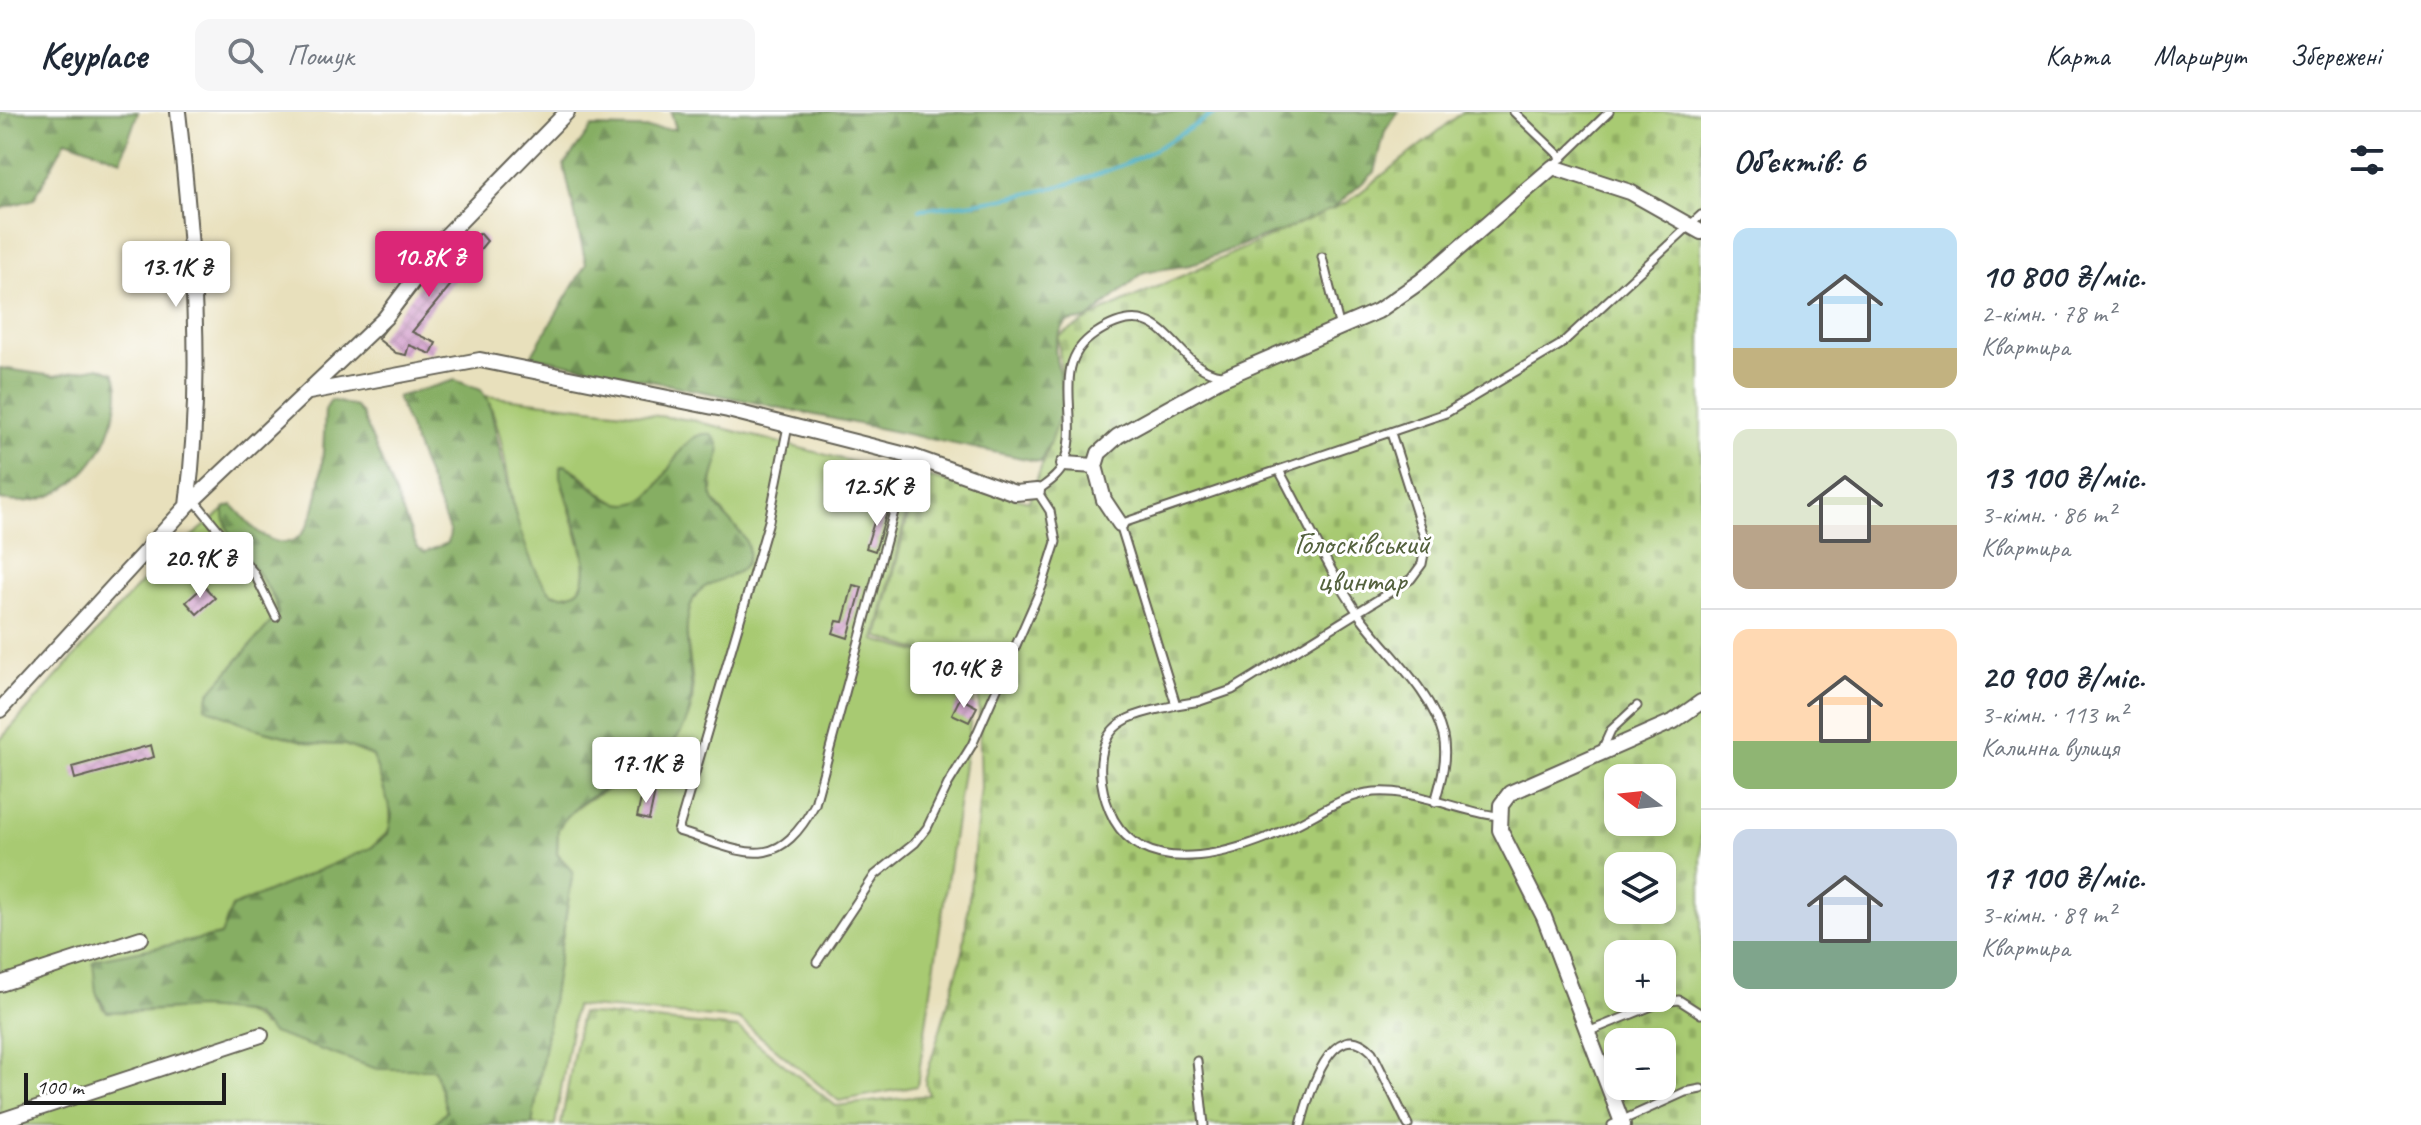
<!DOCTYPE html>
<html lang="uk">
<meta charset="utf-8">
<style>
body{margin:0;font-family:Caveat,sans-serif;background:#f6f6f7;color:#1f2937;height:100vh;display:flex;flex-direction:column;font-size:30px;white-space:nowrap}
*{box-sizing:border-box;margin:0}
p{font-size:26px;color:#747a83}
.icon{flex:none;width:44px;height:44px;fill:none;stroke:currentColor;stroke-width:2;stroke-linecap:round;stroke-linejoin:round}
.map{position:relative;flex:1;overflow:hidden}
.panel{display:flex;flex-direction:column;background:#fff;width:720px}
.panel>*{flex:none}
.needle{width:52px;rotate:285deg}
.controls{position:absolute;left:1604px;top:652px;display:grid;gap:16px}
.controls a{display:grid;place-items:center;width:72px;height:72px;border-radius:16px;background:#fff;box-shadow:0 4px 12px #0003;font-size:40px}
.scale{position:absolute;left:24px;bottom:20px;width:202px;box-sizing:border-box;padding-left:8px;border:4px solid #1c1c1c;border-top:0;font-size:22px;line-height:28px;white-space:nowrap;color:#1c1c1c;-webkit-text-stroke:6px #fff;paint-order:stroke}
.price{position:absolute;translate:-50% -68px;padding:0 18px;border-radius:8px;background:#fff;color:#222;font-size:26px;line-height:52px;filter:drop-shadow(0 2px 4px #0008)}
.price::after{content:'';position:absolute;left:50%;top:48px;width:24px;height:18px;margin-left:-12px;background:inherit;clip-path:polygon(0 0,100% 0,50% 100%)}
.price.active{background:#db2777;color:#fff}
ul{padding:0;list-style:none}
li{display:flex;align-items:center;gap:24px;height:200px;padding:0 32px}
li+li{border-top:2px solid #e0e1e3}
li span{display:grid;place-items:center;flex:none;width:224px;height:160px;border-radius:16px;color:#555}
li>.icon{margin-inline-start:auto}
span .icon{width:96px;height:96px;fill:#fffc;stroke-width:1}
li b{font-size:34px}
h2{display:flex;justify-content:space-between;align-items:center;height:96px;padding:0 32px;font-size:34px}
header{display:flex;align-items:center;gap:48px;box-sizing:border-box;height:112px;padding:0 40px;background:#fff;border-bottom:2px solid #e0e1e3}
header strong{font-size:38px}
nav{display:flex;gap:44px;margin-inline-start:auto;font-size:28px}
.search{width:560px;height:72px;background:#f6f6f7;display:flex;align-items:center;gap:20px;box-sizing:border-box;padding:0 28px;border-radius:16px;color:#747a83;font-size:30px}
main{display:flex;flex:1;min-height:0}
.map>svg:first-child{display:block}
</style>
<header>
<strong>Keyplace</strong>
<div class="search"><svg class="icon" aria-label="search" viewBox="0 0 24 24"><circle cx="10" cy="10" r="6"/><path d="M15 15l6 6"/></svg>Пошук</div>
<nav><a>Карта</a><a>Маршрут</a><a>Збережені</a></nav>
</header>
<main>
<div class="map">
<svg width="1701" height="1013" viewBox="0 0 1701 1013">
<defs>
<pattern id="forest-firs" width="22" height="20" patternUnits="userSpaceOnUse" patternTransform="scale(2)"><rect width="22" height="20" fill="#86ae64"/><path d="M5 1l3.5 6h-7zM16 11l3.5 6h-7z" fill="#6d8d52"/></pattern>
<pattern id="cemetery-stones" width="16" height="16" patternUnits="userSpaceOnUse" patternTransform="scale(2)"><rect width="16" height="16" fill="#a8ca72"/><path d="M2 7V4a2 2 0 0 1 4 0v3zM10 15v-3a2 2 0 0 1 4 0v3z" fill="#90ad62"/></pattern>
<pattern id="building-cross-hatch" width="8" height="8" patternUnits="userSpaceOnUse" patternTransform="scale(2)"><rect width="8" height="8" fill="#d4a3cd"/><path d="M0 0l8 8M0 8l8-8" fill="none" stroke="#b58caf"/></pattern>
</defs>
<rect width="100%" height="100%" fill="#fff"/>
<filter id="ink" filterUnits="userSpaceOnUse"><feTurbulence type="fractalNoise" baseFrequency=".0125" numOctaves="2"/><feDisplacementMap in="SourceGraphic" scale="16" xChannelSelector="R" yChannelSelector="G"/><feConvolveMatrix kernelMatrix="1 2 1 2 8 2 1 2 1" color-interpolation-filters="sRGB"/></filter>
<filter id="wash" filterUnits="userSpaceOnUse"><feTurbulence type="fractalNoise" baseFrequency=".006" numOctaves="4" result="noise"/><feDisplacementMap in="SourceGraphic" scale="32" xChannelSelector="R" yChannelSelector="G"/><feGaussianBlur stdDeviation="1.8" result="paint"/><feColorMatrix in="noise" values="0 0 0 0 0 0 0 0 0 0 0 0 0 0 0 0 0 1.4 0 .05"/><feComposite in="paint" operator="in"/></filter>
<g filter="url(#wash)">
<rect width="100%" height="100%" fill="#e8e0bc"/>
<path fill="#a8ca72" stroke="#627347" stroke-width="2" d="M486 284 692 308 915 366 875 528 978 557 917 974 839 989 739 907 575 894 555 1013H532L573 759 557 742 558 717C575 687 610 679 638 661 657 649 671 630 684 612 710 573 668 515 698 480 710 465 732 466 745 452L744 428 712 386 713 324C683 314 666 374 643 388 606 408 590 356 562 354L560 365 587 455 580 478 567 484 551 481C506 434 514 341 486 284Z
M224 398C224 433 272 463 278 502L205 595 254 616 314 632 345 633 373 644 390 696 391 717 371 736 232 795 221 823 95 849 96 880 103 897C144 909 236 877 262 914L432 956 439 965 447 1002 432 1013H0V628L153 457Z"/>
<path fill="url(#forest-firs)" stroke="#516540" stroke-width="2" d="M0 0H138L121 48 66 28 34 87 0 97Z
M671 0H1398L1385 19 1375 60 1325 103 1298 117 1271 122 1190 153 1144 160 1088 207 1067 210C1042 241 1065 258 1064 290 1064 307 1047 333 1041 350L531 244 586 152 564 53 592 15 676 17Z
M99 255 114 261C120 274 118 291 114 304 101 356 58 399 0 388V256L54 264Z
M455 268 481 278 489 290C501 338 518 446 551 481 560 485 567 484 575 480 601 467 567 388 560 365V355L565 353C584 363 594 383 615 390 667 406 669 318 710 322 733 336 706 363 712 384 718 405 753 421 748 445 744 470 703 464 693 488 674 530 707 578 681 620 650 667 583 673 558 717L557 742 573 759 532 1013H432L447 999 434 957H377L272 921 254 903 245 900 200 896 107 900 96 880 93 850 97 847 221 823 232 795 371 736 388 722 392 703 373 644 345 633 314 632 254 616 205 595 210 580 278 502C273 465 220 429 224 396L232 393C243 403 251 417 264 424 326 461 323 329 325 298L331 288 356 295 362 302 417 435 425 440 448 431 450 421 397 285Z"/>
<path fill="url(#cemetery-stones)" stroke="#627347" stroke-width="2" fill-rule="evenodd" d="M1463 0H1701V1013H561L581 901 738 916 836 994 929 983 925 969 963 840 981 676 978 557 878 525 918 363 1029 389 1064 291 1058 225 1105 198 1348 90ZM1618 666H1662V710H1618ZM1618 754H1662V798H1618ZM1618 842H1662V886H1618ZM1618 930H1662V974H1618Z"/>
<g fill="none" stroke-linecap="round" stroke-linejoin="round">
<path stroke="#44adc3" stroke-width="4" d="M920 97C989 91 1055 80 1120 54 1153 41 1186 18 1217 0"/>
</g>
<g id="blocks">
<path fill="url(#building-cross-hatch)" d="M480 121 487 129 412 220 436 231 431 242 409 233 406 243 396 241 378 227 456 128 465 136Z
M879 394 888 397 875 439 866 436Z
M853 473 862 475 848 526 833 521 837 509 843 510Z
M204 474 215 486 197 502 186 490Z
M960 586 977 595 969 610 952 602Z
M151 633 154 645 75 667 72 655Z
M643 678 655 680 649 708 637 705Z"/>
</g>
</g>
<g filter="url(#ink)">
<use href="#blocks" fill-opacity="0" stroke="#636154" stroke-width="2"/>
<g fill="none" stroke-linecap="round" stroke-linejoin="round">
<defs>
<path id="service" d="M1514 0 1562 46
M1553 54 1609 0
M1322 145 1340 216
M788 314 769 409 678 719C743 739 776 765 815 692L909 344
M1391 321 1426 431 1422 452 1411 467 1232 578 1200 589 1176 593 1120 412 1446 301 1560 233 1701 103
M1280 360C1306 407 1329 460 1360 504 1387 541 1432 579 1443 624 1448 646 1441 669 1435 690
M194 388 254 461 276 505
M1176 593C1150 600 1116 602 1105 631 1096 656 1102 685 1114 708 1150 771 1244 738 1295 713 1320 701 1339 686 1367 681 1410 674 1455 699 1498 704
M1601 640 1611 618 1637 594
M817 850 875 763 915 731 927 716 948 672 972 633 1042 474 1056 430 1050 399 1037 379C1046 372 1058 365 1063 354 1085 310 1046 254 1095 222 1166 175 1172 257 1221 263
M1590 919 1662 890 1679 888 1701 902
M1197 949 1204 1013
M1301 1013C1308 985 1332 899 1372 940L1408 1013
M1612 1013 1685 980 1701 977"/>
<path id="minor" d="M178 0C193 132 204 262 187 394
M309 280 480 248 728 298 914 345 1015 381 1037 379
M1064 352 1095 354
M1120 412 1104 388 1095 354 1099 341 1118 324 1221 267 1378 199 1421 169 1553 55 1630 80 1701 120
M0 598 187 394 385 206 447 123 567 0
M0 872 141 826
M0 1009 261 923
M1623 1013 1544 805 1500 718 1501 693 1510 681 1674 609 1701 590"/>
</defs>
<use href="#service" stroke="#636154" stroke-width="11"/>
<use href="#minor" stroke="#636154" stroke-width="18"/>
<use href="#service" stroke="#fff" stroke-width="7"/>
<use href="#minor" stroke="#fff" stroke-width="14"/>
</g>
</g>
<g text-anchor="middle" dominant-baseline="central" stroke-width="6" stroke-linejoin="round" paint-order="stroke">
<g font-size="32" fill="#54623e" stroke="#fff">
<text x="1362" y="431">Голосківський<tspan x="1362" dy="37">цвинтар</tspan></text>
</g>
</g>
</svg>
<div class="controls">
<a><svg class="needle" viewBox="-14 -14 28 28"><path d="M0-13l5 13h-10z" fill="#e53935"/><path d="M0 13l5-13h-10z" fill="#747a83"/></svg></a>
<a><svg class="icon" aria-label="layers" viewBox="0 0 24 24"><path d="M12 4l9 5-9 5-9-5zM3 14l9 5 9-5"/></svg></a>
<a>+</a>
<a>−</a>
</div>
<div class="scale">100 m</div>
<b class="price active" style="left:429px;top:187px">10.8K ₴</b>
<b class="price" style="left:176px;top:197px">13.1K ₴</b>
<b class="price" style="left:877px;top:416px">12.5K ₴</b>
<b class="price" style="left:200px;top:488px">20.9K ₴</b>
<b class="price" style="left:964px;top:598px">10.4K ₴</b>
<b class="price" style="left:646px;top:693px">17.1K ₴</b>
</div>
<section class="panel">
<h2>Об’єктів: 6<svg class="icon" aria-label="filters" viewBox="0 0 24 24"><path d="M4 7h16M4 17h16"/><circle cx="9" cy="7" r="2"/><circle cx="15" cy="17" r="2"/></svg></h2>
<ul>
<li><span style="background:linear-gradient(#bfe0f5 75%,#c2b280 0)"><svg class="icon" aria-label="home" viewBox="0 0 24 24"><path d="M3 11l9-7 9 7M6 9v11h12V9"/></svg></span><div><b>10 800 ₴/міс.</b><p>2-кімн. · 78 m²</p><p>Квартира</p></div></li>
<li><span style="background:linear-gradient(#dfe7d0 60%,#b9a48a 0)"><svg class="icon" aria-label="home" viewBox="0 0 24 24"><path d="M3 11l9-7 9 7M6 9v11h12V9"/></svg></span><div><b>13 100 ₴/міс.</b><p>3-кімн. · 86 m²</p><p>Квартира</p></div></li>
<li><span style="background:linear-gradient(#ffd9b3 70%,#8fb573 0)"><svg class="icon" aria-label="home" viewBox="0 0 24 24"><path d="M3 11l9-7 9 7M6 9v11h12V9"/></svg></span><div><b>20 900 ₴/міс.</b><p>3-кімн. · 113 m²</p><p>Калинна вулиця</p></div></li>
<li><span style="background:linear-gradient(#c9d6e8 70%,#7fa58c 0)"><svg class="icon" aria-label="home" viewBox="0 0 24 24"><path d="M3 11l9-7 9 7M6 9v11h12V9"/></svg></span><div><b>17 100 ₴/міс.</b><p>3-кімн. · 89 m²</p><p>Квартира</p></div></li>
</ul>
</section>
</main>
